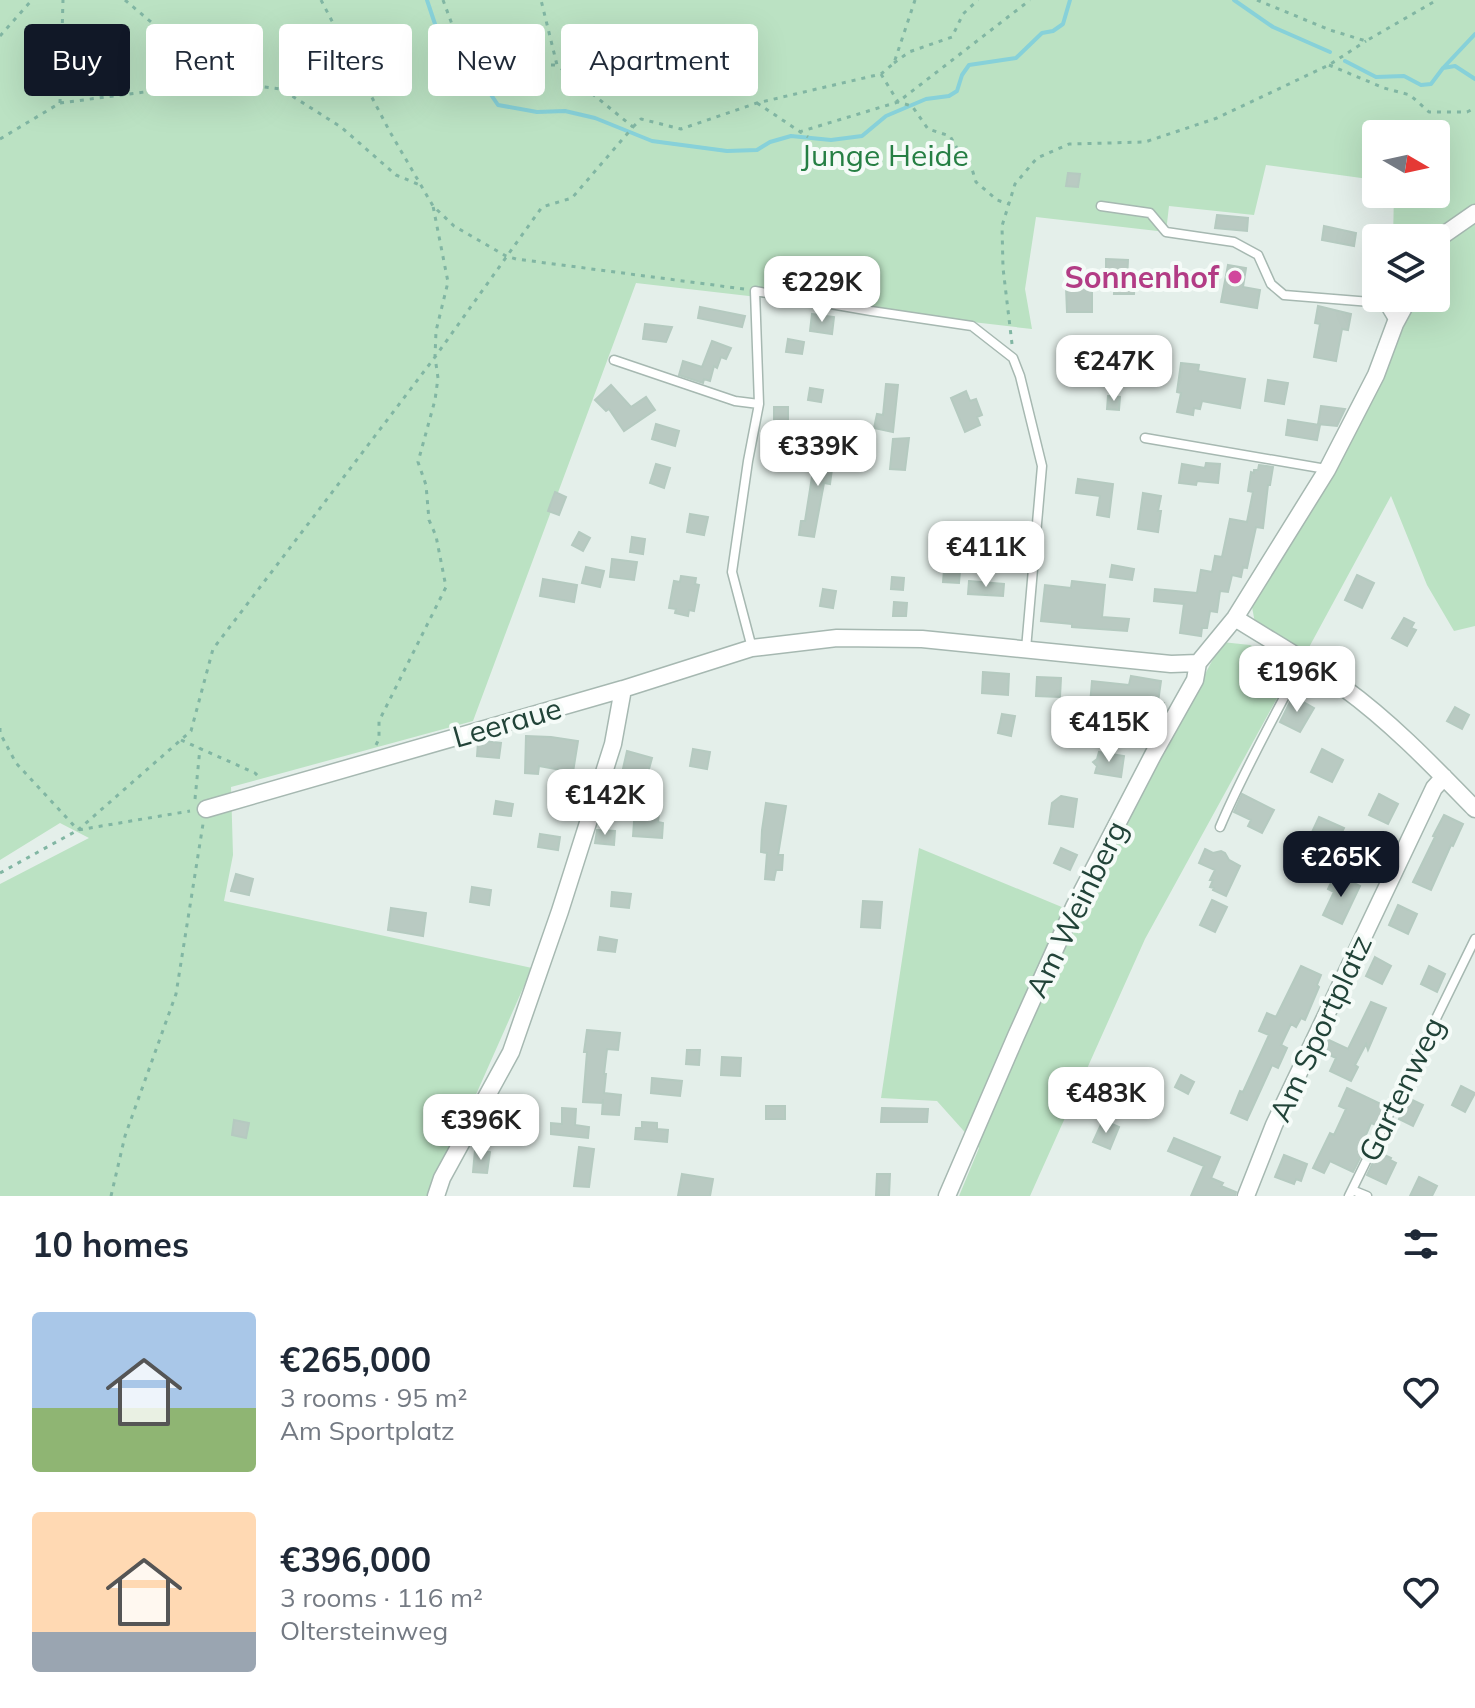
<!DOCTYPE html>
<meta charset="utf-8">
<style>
body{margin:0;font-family:Mulish,sans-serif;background:#f6f6f7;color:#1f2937;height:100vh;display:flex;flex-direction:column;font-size:30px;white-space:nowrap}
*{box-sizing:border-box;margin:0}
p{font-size:26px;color:#747a83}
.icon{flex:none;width:44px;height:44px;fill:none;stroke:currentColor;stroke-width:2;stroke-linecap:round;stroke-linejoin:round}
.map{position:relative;height:1196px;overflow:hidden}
.sheet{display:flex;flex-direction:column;background:#fff;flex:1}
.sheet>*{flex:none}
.hud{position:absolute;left:24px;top:24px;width:800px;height:72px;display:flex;gap:16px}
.needle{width:52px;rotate:99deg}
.buttons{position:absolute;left:1362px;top:120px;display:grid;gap:16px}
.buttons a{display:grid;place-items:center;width:88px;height:88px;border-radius:8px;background:#fff;box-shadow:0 8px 32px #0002;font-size:40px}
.price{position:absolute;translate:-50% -68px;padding:0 18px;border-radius:16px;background:#fff;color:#222;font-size:26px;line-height:52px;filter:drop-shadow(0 2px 4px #0008)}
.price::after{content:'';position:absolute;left:50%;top:48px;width:24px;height:18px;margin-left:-12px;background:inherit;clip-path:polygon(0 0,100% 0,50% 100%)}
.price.selected{background:#111827;color:#fff}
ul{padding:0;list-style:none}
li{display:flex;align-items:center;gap:24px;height:200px;padding:0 32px}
li span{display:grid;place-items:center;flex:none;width:224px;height:160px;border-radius:8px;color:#555}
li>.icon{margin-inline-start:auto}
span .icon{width:96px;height:96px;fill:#fffc;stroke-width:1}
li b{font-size:34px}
h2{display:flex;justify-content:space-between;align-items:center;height:96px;padding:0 32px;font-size:34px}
.chip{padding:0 28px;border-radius:8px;background:#fff;box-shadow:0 8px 32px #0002;font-size:28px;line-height:72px}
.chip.selected{background:#111827;color:#fff}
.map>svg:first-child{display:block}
</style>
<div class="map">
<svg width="1475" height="1196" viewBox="0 0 1475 1196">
<rect width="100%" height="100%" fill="#e4efea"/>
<path fill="#bbe2c3" d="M0 0H1475V626L1454 631 1427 585 1391 496 1307 651 1255 623 1252 607 1329 477 1391 324 1392 298H1436V238H1393L1394 194H1436V134H1376V180L1266 165 1254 215 1169 206 1166 232 1036 217 1025 289 1032 329 636 283 473 721 231 787 233 855 224 901 532 968 431 1196H0V884L89 838 60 823 0 860Z
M1222 642 1250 645 1285 661 1282 689 1145 939 1030 1196H959L979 1148 937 1101 881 1098 919 848 1081 915 1125 826Z"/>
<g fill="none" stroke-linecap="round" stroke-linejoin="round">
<path stroke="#87d1d9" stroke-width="4" d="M427 0 436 27 479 77 498 105 537 112 565 111 595 118 652 141 727 151 757 150 770 142 791 136 831 140 862 136 886 116 926 99 949 96 957 91 962 75 969 65 1016 58 1042 33 1053 31 1063 24 1070 0
M1234 0 1273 27 1330 52
M1345 61 1376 77 1404 76 1421 85 1431 84 1443 68 1455 66 1475 79
M1444 67 1475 34"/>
</g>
<path fill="#b9cac2" stroke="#b5cac0" stroke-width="2" d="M1068 173 1080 174 1078 187 1066 186Z
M1217 215 1248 218 1247 231 1215 228Z
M1324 226 1356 233 1354 246 1322 240Z
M1106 259 1128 260 1127 280H1135L1134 294H1114L1115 274H1106Z
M1228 265 1246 268 1243 287 1260 290 1257 308 1221 302Z
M1066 287H1092V312H1067Z
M1318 306 1351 314 1348 330 1342 329 1336 361 1314 357 1320 324 1315 323Z
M700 307 745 316 742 327 698 318Z
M812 314 834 317 832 334 810 331Z
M645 324 672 327 666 342 643 339Z
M788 339 804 342 802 354 786 352Z
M712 341 731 348 726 359 721 357 717 368 714 366 710 381 704 379 703 383 679 375 683 361 702 367Z
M1181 363 1199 365 1198 371 1245 379 1240 408 1202 401 1200 409 1194 408 1193 415 1177 412 1181 393 1177 392Z
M1268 380 1288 383 1284 404 1265 401Z
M886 384 898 385 893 432 874 428 877 414 883 415Z
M611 385 631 407 646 397 655 410 624 431 609 409 606 411 595 400Z
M810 388 823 390 821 402 808 400Z
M966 391 970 401 976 399 982 415 977 417 980 425 965 432 951 398Z
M1108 396 1120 397 1119 410 1107 409Z
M1321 406 1345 409 1337 426 1318 424Z
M774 407H788V421H774Z
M1288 420 1320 425 1317 440 1286 435Z
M656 424 679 431 675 446 652 439Z
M909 438 905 470 890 469 893 439Z
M817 445 835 447 830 484 824 483 814 537 799 535 801 521H805Z
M1206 463 1220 464 1218 483 1197 481 1196 485 1179 483 1182 464 1205 468Z
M656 464 670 468 664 488 650 483Z
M1259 465 1273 467 1270 485H1268L1263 528 1256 527 1247 568 1243 567 1241 577 1232 575 1228 592 1220 591 1217 612 1210 611 1207 628H1202L1201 636 1180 633 1184 604 1154 601 1155 589 1197 593 1201 570 1212 572 1215 556 1222 557 1230 519 1247 522 1253 492 1248 491 1251 472 1254 473V470H1258Z
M1078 479 1113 484 1109 517 1097 515 1100 496 1076 493Z
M555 492 566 497 559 515 548 511Z
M1143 493 1161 496 1158 511H1161L1158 532 1138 529Z
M690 514 708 517 704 535 687 532Z
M579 532 590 538 583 551 572 545Z
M632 537 645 539 643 554 630 552Z
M612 559 637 562 634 580 610 577Z
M1112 565 1134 569 1132 580 1110 577Z
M586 567 604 571 600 587 582 583Z
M944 570 960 571 959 583 943 582Z
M1357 575 1374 583 1362 608 1345 600Z
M681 576 696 578 695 584 699 585 694 611 689 610 688 616 675 613 676 609 669 608 674 581 680 582Z
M892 577 904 578 903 590 891 589Z
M543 579 577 585 574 602 540 596Z
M969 581 1004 584 1003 596 968 594Z
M1072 581 1105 585 1102 617 1129 619 1127 631 1072 627V624L1041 621 1045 585 1071 588Z
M823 589 836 591 833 608 820 606Z
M894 602 907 603 906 616H893Z
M1404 618 1414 623 1411 628 1416 630 1407 646 1392 638Z
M983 672 1009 674 1008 695 982 693Z
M1131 676 1161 681 1158 702 1164 703 1161 717 1111 708 1108 718 1089 716 1092 681 1129 685Z
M1037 677 1061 678 1060 697 1036 696Z
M1293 696 1314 708 1300 732 1280 722Z
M1455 707 1469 715 1462 729 1447 721Z
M1002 714 1015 716 1011 736 998 733Z
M526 736 551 737 578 741 573 772 539 766 538 774 525 773Z
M482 741 501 743 499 758 477 756 478 742Z
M693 749 710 752 707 769 690 766Z
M1322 749 1343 760 1332 782 1311 772Z
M627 751 652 758 646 780 622 773Z
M1099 752 1124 756 1121 777 1095 773 1097 766 1093 762 1097 759Z
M636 794 661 797 658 822 663 823 662 838 633 836Z
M1242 794 1274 810 1262 833 1248 826 1251 820 1234 812Z
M1379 794 1398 804 1388 824 1369 815Z
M1061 796 1077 799 1073 827 1049 824 1052 803Z
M496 801 513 804 511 816 494 814Z
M766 803 786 806 778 855H783L782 870H776L774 880 765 879 767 853 761 852 762 830Z
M1444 815 1463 824 1453 846 1451 845 1431 890 1413 882 1435 837 1433 836Z
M1319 817 1344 828 1330 857 1306 845Z
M597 830 615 831 614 845 595 843Z
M540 834 560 837 558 850 538 847Z
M1061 848 1077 855 1070 870 1054 863Z
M1205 849 1213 853 1221 851 1225 853 1229 860 1240 866 1226 896 1213 890 1214 888 1210 887 1213 880H1210L1215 870 1199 863Z
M236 874 253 879 249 895 231 891Z
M1335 874 1360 886 1342 924 1323 915 1334 892 1328 889Z
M472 887 491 890 489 905 470 902Z
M612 892 631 894 629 908 611 906Z
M1212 900 1227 907 1215 932 1200 925Z
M863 901 882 902 880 928 861 927Z
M1398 905 1417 914 1408 934 1389 925Z
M391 908 426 913 423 936 388 930Z
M600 937 617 940 615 952 598 950Z
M1375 957 1391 966 1382 984 1366 976Z
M1301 966 1321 975 1317 985 1319 987 1305 1020 1301 1018 1296 1027 1291 1024 1281 1045 1287 1048 1278 1068 1272 1065 1247 1120 1231 1113 1240 1091 1243 1092 1269 1035 1259 1031 1267 1013 1276 1017Z
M1429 966 1445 974 1437 992 1421 984Z
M1371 1002 1386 1008 1368 1050 1366 1044 1355 1065 1358 1067 1351 1081 1330 1071 1336 1058 1321 1051 1327 1039 1348 1049Z
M587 1030 620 1033 618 1050 607 1049 604 1074H606L604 1093 621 1095 619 1115 602 1114 603 1099V1103L583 1102 587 1052H584Z
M687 1050H700L699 1065 686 1064Z
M722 1057 741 1058 740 1076 721 1075Z
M1181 1075 1194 1082 1188 1094 1175 1087Z
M652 1078 682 1081 680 1096 651 1093Z
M1461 1086 1475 1093 1465 1112 1452 1105Z
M1347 1088 1385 1106 1376 1125 1371 1123 1362 1144 1366 1146 1353 1172 1330 1161 1324 1173 1313 1168 1330 1133 1334 1135 1346 1109 1339 1106Z
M1408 1098 1423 1105 1413 1126 1399 1119Z
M501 1100 517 1102 514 1129 498 1127Z
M766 1106H785V1119H766Z
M562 1108 576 1109 575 1125 589 1127 588 1138 551 1134V1123L562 1124Z
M882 1108 928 1109 927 1122H881Z
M234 1120 249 1123 246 1138 232 1135Z
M1103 1120 1119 1127 1110 1149 1093 1142Z
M642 1122 657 1123V1129L668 1130 667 1142 635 1139 636 1128H642Z
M1174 1138 1220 1157 1211 1178 1223 1183 1221 1186 1236 1192 1235 1196H1191L1204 1166 1168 1151Z
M579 1147 594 1149 589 1187 574 1186Z
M475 1150 490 1152 487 1173 473 1172Z
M1378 1152 1391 1158 1390 1160 1396 1163 1386 1184 1367 1175Z
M1284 1155 1307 1164 1301 1181 1296 1179 1294 1184 1275 1177Z
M682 1174 713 1179 710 1196H678Z
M877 1174H890L889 1196 876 1195Z
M1419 1177 1437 1186 1432 1196H1410Z"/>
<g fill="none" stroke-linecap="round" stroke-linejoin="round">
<defs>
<path id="lane" d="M1101 206 1150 213 1166 232 1234 242 1258 255 1271 284 1284 295 1383 303 1395 323
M614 360 735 401 759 404
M1145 438 1326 469
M752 648 732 572 748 461 759 404 755 291 871 311 972 326 1013 358 1020 376 1042 466 1026 649
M1220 827C1244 770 1275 716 1303 661
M1352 1190 1367 1196
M1349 1196 1475 939"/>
<path id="street" d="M1436 247 1442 236 1475 213
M1235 618C1271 641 1310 662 1344 688 1392 723 1433 766 1475 809
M206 809 623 689 752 648 837 638 922 639 1171 664 1198 663
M436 1196 442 1178 511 1052 560 911 613 744 623 689
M947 1196 1016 1036 1074 907 1154 753 1195 680 1198 663 1235 618 1327 470 1376 375 1395 324 1409 298
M1246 1196 1274 1125 1434 788 1444 777"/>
</defs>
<use href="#lane" stroke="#a6b8b1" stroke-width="11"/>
<use href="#street" stroke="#a6b8b1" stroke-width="19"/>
<path stroke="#81b6a3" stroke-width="3" stroke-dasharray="4 6" stroke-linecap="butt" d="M125 0 222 82 281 89 341 127 396 175 420 185
M321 0 390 132 433 206 454 226 506 256 516 259 744 289
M443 0 456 35 507 64 557 65
M1257 0 1330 30 1366 41 1437 0
M0 36 32 0
M894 63 909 52 952 37 963 14 978 0
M1329 65 1384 88 1410 95 1429 112H1467L1475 108
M881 74 898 102 912 106 928 129 950 136 958 150 972 169 976 182 997 200 1009 204
M60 103 63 0
M757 103 808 137
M633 127 641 119 681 129 757 103 881 74 894 63 915 0
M799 132 898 102 1030 0
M0 139 60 103 221 82
M1012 344 1003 268 1002 226 1015 184 1037 158 1069 144 1145 142 1217 118 1329 65 1366 41
M0 728V733L16 763 78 830
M181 740 255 773 260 778
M376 745 379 739V721L446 587 436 536 429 520 426 485 418 462 435 400 438 378 435 357 436 331 448 282 433 206
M195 799 200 748
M78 830 191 731 213 649 435 357 542 207 572 198 633 127 557 65 541 0
M0 873 78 830 190 811
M111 1196 125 1136 176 994 203 824"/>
<use href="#lane" stroke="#fff" stroke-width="8"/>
<use href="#street" stroke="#fff" stroke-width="16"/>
</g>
<circle fill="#d1479c" stroke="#f5fbf8" stroke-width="3" cx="1235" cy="277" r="8"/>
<g text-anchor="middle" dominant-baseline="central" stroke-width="8" stroke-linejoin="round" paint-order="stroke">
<g font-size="30" fill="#267f44" stroke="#f5fbf8">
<text x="885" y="155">Junge Heide</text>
</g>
<g font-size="30" font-weight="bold" fill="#b23c85" stroke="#f5fbf8" text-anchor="end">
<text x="1219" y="277">Sonnenhof</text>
</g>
<g font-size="30" fill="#214338" stroke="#f5fbf8">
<text transform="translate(507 722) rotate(-16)">Leeraue</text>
<text transform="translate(1076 909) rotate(-64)">Am Weinberg</text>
<text transform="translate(1320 1028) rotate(-65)">Am Sportplatz</text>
<text transform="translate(1401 1089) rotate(-64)">Gartenweg</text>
</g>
</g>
</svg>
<div class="buttons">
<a><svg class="needle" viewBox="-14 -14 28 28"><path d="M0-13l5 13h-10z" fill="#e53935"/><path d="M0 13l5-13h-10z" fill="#747a83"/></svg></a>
<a><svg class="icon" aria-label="layers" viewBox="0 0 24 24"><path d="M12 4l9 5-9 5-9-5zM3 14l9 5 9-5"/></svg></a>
</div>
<b class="price" style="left:822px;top:324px">€229K</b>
<b class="price" style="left:1114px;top:403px">€247K</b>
<b class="price" style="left:818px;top:488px">€339K</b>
<b class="price" style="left:986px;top:589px">€411K</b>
<b class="price" style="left:1297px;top:714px">€196K</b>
<b class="price" style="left:1109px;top:764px">€415K</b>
<b class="price" style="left:605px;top:837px">€142K</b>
<b class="price selected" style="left:1341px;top:899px">€265K</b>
<b class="price" style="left:1106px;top:1135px">€483K</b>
<b class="price" style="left:481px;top:1162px">€396K</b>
<div class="hud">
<a class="chip selected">Buy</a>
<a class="chip">Rent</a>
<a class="chip">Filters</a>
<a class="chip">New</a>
<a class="chip">Apartment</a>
</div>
</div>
<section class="sheet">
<h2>10 homes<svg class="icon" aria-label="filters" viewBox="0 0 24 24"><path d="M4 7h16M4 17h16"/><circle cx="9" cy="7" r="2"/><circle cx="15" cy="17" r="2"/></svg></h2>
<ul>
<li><span style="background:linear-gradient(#a9c7e8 60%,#8fb573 0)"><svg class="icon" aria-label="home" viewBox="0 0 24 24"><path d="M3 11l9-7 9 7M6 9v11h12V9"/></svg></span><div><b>€265,000</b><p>3 rooms · 95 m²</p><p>Am Sportplatz</p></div><svg class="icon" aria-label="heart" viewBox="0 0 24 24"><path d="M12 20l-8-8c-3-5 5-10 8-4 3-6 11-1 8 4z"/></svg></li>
<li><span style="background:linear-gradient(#ffd9b3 75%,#9aa5b1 0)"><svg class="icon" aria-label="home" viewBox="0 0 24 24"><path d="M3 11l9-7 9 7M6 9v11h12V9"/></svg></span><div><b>€396,000</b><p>3 rooms · 116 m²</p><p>Oltersteinweg</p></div><svg class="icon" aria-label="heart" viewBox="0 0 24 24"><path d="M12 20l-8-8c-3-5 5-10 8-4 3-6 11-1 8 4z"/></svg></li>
</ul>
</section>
